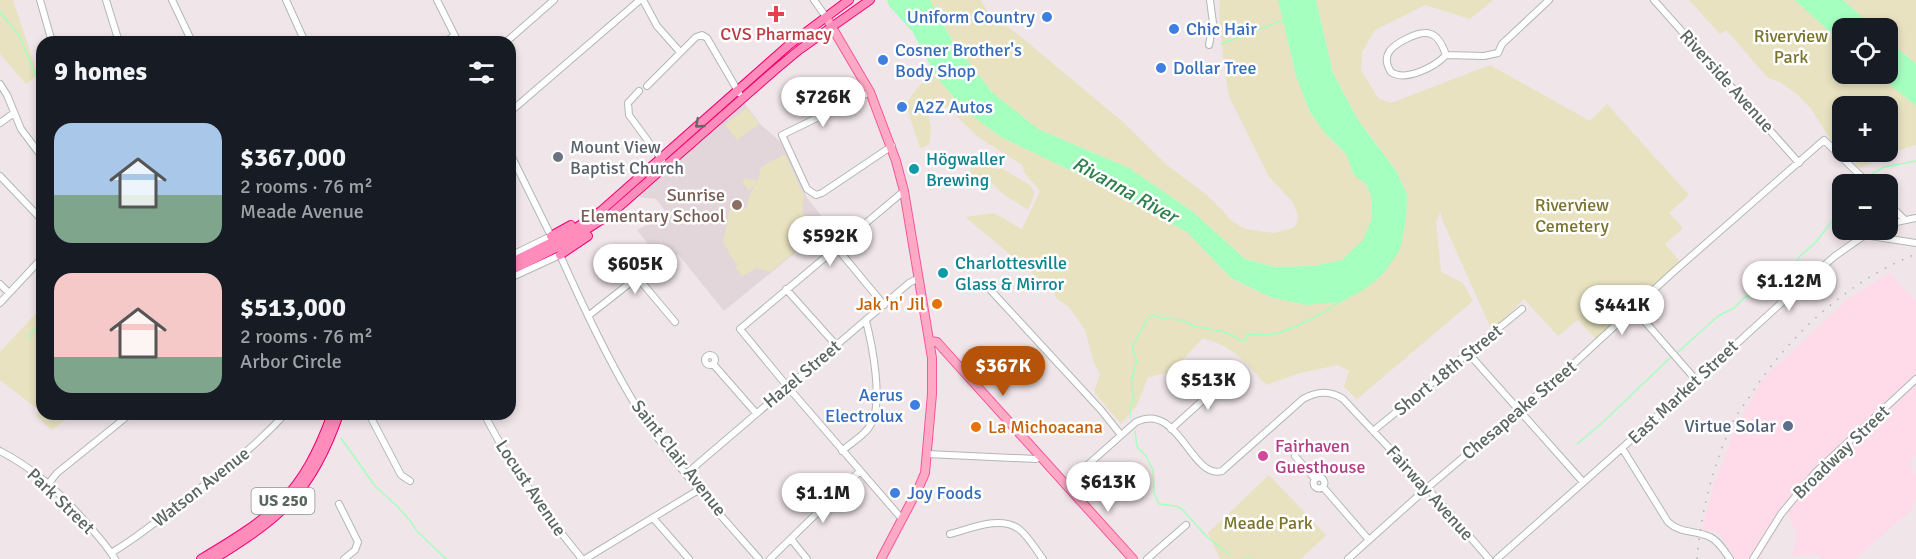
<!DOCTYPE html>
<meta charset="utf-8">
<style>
body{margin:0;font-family:Signika,sans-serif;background:#242831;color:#f1f3f6;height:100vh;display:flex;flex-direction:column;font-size:22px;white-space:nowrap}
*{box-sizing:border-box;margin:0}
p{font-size:20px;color:#9ea1a6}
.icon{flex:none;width:33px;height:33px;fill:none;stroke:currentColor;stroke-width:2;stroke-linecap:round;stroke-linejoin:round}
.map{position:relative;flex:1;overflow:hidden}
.sheet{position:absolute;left:36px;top:36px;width:480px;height:384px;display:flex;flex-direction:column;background:#171b24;border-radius:18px;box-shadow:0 3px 9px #0003}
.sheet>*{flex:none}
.buttons{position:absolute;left:1832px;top:18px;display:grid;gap:12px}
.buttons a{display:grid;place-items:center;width:66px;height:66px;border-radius:12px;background:#171b24;box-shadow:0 3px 9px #0003;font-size:30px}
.price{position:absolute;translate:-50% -51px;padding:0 14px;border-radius:21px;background:#fff;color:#222;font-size:20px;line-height:39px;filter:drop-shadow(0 2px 3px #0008)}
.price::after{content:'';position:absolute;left:50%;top:36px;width:18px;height:14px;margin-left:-9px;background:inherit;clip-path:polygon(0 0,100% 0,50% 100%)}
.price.selected{background:#b45309;color:#fff}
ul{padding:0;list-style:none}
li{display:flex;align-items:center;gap:18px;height:150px;padding:0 18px}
li span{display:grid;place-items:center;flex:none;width:168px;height:120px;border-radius:18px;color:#555}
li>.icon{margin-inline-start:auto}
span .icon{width:72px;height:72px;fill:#fffc;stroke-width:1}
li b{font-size:26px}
h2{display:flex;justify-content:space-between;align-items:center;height:72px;padding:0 18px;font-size:26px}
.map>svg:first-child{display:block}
</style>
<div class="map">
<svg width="1916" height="559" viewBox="0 0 1916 559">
<rect width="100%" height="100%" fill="#f0e5e9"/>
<path fill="#ffdae8" d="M1890 273 1916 302V455L1909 463 1916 475V497L1912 509 1855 559H1822L1819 555 1792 556 1797 535 1787 512 1759 559H1736L1718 532 1702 530 1714 483 1734 432 1762 380 1848 299Z"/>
<path fill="#e2d6da" d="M743 101 760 124 783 144 807 198 829 225 724 311 678 254 664 264 637 230 652 222 665 211 656 199 639 197Z"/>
<path fill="#e8e2c0" d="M0 0H13L38 75 26 84 0 54Z
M930 0H980L989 13 1020 36 1125 124 1167 165 1208 196 1232 221 1245 229 1274 233 1293 228 1297 223 1298 215 1292 201 1269 177 1229 96 1224 66 1219 12 1220 0H1278L1296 76 1324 132 1346 154 1354 175 1366 184 1372 199V218L1364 240 1342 260 1313 266 1275 267 1245 259 1192 211 1129 168 1038 129 992 92 954 44Z
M1316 0H1493L1470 19 1425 5 1375 30 1362 52 1361 70 1378 98 1391 103 1490 65 1590 121 1607 104 1689 195 1669 213 1683 228 1665 244 1680 262 1596 339 1578 320 1558 336 1524 299 1492 331 1441 217V211L1436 222 1441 272 1463 283 1473 301 1357 399 1344 387 1349 371 1338 365 1300 373 1266 385C1244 360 1235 348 1203 338L1171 372 1148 377 1137 405 1121 424 1094 392 1100 374 1093 360 1085 330 1069 307 1056 298 1054 291 965 217 994 213 1022 229 1040 191 1025 174 1022 165 977 136 947 107 934 106 928 112 931 128 929 145 920 148 906 105C913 93 923 77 936 76L965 111 1001 137 1103 186 1187 232 1231 278 1270 297 1306 305 1400 250 1406 221 1407 195 1397 172 1358 120 1333 73Z
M1689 0H1795L1842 43V74H1877L1916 106V145L1896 151 1860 168 1843 152H1887V106H1842V150L1830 139 1812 110 1798 95 1780 82 1768 78 1726 30 1720 34Z
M1843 0H1916V64L1887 39V28H1875Z
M747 108 759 124 737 140 725 124Z
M785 154 804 196 802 213 818 233 770 272 756 268 742 277 735 266 745 260 736 264 723 242 731 205 746 209 750 194 757 182 749 191 742 181 745 178 758 181 761 167Z
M972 161 995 169H1003L1030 185 1034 192 1033 198 1028 210 1003 194 992 183 974 176 971 173 970 162Z
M42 307V414H73L52 430 36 416 39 410 0 380V352Z
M1269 475 1326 535 1301 559H1220L1208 533Z"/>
<path fill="#a5ffbf" d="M887 0H930L954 44 992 92 1038 129 1129 168 1192 211 1245 259 1275 267 1313 266 1342 260 1363 240 1372 218V199L1366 184 1354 175 1346 154 1324 132 1310 112 1296 76 1278 0H1316L1333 73 1358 120 1397 172 1407 195 1406 221 1400 250 1382 275 1365 289 1341 302 1306 305 1270 297 1231 278 1187 232 1103 186 1001 137 965 111 936 76 912 31 889 6Z
M1795 0H1843L1875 28H1842V43Z
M1887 39 1916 64V106L1877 74H1887Z"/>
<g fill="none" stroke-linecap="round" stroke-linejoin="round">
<path stroke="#a5ffbf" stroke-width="1.5" d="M0 12 19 35 42 91
M1221 44 1283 20
M1867 177 1884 167 1916 161
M27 338 42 322
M1677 353 1718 316 1734 308 1744 298 1767 286 1795 266 1799 257 1816 242 1842 208
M1130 418V407L1134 400C1129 386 1132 374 1137 361L1132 348 1146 321 1153 315C1163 320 1170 319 1181 320 1186 321 1189 324 1194 326 1208 329 1229 331 1240 340H1246L1245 336C1255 333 1265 336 1274 334 1292 330 1324 314 1339 302
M1135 431 1137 447 1146 456 1153 470 1154 493 1159 504 1176 506 1182 509 1207 537 1230 555
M341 438 375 486 397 506 412 523 416 530 446 559
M1577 444 1601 424 1671 357
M1245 559H1250"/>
<defs>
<path id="minor" d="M40 0 52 42
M106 0 119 42
M172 0 192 42
M286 0 305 42
M437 0 458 42
M643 0 657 26 680 52
M814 0 826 17
M1654 0 1799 163
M443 42 455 36
M506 42 554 0
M1209 45 1213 23 1210 0
M1446 55C1435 67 1405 82 1391 72 1380 55 1392 46 1406 39 1427 28 1438 31 1446 55L1484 56 1498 53 1502 44 1549 0
M0 84 7 95 21 129 42 157
M647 86 696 37 702 35 707 38 739 93
M639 91 628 103 629 115 662 160
M870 92 782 135 807 189 816 195 822 193 892 146
M510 112 640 0
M0 123 14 113
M510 153 551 236 510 256
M0 176 42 220
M1887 202 1904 219
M1887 224 1916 218
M1864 235 1916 243
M836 247 884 305
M510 278 560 255C583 306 607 358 636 406 670 460 717 511 759 559
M638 278 675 322
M984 283 1101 410 1121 435
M0 284 9 293
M786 289 836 345
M0 303 42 258
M1634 309 1696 380
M588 316 667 254
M1469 354 1583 482
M705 360a5 5 0 1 1 10 0a5 5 0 1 1-10 0Z
M713 364 756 413
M369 414 401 475 410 481
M484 414C511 466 545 514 582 559
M1171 429 1213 391 1223 375
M1373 431 1522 309
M1622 448 1668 522C1681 534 1696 530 1710 537 1719 541 1725 552 1730 559
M0 451C33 468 58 491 83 519 94 532 106 544 115 559
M842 451C852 442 867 434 872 422 883 400 872 344 866 321
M927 454 1036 459 1040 457
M1295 456 1315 479
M686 474 909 283 919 278
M1313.5 483a5.5 5.5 0 1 1 11 0a5.5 5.5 0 1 1-11 0Z
M49 483 57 473 130 414
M1065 485 1136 422C1179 401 1191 480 1222 471L1303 399C1317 391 1330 390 1343 399L1440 502 1489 559
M1323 487 1369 540
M339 504 358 542 355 550 344 559
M654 519 689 559
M902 519 787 386 740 329 904 191
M950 534C970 529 1000 515 1019 529 1029 537 1035 549 1043 559
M791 539 807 559
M111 553C135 539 157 521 179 504 217 476 253 449 285 414
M585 559 700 489
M770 559 860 471
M1147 559 1186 525
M1348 559 1427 488 1568 369 1671 274 1824 140 1869 184
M1497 559 1622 448 1790 295 1835 256 1872 230
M1753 559 1781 514 1815 473 1916 379"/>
<path id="major" d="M826 17 870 92 896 161 904 191 932 358V394L925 473 919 487 881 559
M930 341 937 342 1133 559"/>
<path id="highway" d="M551 236 571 225
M560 255 588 236
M510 263 564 236 601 211 790 44 849 0
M510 271 564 244 612 213 775 70 799 50 870 0
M201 559C273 516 302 496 332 414
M214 559C282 517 312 492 339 414"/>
</defs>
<use href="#minor" stroke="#b0b8b4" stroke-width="8"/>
<use href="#major" stroke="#f8559c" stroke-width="10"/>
<use href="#highway" stroke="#f40072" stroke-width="10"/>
<use href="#minor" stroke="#fff" stroke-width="6"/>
<use href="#major" stroke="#ffaac5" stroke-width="8"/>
<use href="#highway" stroke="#ff8cbb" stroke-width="8"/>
<path stroke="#afb2b0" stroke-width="1.5" stroke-dasharray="1.5 8" stroke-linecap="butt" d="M1697 559C1701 512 1712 469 1731 426 1735 416 1742 408 1748 399 1787 337 1847 281 1916 254"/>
</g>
<defs><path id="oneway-chevron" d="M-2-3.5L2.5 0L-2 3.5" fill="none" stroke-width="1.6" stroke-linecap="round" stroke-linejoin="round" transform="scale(1.5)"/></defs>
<use stroke="#646865" href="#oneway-chevron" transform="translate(699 124) rotate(139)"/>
<path fill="#e0444e" stroke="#fff" stroke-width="2" d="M773 5h6v6h6v6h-6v6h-6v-6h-6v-6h6z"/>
<g fill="#3f7fe0" stroke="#fff" stroke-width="2">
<circle cx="1047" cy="17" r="6"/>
<circle cx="1174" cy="29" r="6"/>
<circle cx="883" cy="60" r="6"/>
<circle cx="1161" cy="68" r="6"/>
<circle cx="902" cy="107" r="6"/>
<circle cx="915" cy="405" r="6"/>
<circle cx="895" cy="493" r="6"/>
</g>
<circle fill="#6b7280" stroke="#fff" stroke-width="2" cx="558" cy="157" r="6"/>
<g fill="#0f9aa8" stroke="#fff" stroke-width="2">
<circle cx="914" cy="169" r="6"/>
<circle cx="943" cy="273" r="6"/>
</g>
<circle fill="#8d6e63" stroke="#fff" stroke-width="2" cx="737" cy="205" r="6"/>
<g fill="#e8710a" stroke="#fff" stroke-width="2">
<circle cx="937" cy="304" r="6"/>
<circle cx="976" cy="427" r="6"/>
</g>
<circle fill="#5c6f8a" stroke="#fff" stroke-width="2" cx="1788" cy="426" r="6"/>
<circle fill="#d1479c" stroke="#fff" stroke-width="2" cx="1263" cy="456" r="6"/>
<g text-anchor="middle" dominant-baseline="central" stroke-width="5" stroke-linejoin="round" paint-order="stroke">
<rect fill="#fff" stroke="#8d9490" stroke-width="1.5" x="251.5" y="488" width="63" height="26" rx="4.5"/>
<g font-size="16" font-weight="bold" fill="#5c6660">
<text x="283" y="501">US 250</text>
</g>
<g font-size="18" fill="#366cbe" stroke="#fff" text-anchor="start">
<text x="1035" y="17" text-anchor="end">Uniform Country</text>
<text x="1186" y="29">Chic Hair</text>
<text x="895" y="50">Cosner Brother's<tspan x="895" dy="21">Body Shop</tspan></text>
<text x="1173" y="68">Dollar Tree</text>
<text x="914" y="107">A2Z Autos</text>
<text x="903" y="395" text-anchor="end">Aerus<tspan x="903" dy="21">Electrolux</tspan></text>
<text x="907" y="493">Joy Foods</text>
</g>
<g font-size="18" fill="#be3a42" stroke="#fff">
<text x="776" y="34">CVS Pharmacy</text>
</g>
<g font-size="18" fill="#7b742e" stroke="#fff">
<text x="1791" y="36">Riverview<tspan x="1791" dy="21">Park</tspan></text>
<text x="1572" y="205">Riverview<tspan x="1572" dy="21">Cemetery</tspan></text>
<text x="1268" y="523">Meade Park</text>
</g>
<g font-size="18" fill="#5c6660" stroke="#fff">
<text transform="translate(1727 81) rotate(48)">Riverside Avenue</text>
<text transform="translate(1448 370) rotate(-39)">Short 18th Street</text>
<text transform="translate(802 374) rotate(-40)">Hazel Street</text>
<text transform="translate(1683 392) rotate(-43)">East Market Street</text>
<text transform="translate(1519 410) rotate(-40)">Chesapeake Street</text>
<text transform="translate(1841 452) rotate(-44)">Broadway Street</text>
<text transform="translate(679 458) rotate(52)">Saint Clair Avenue</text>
<text transform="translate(201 487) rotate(-38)">Watson Avenue</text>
<text transform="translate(531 488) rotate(56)">Locust Avenue</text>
<text transform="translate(1430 493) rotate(48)">Fairway Avenue</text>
<text transform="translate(61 501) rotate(44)">Park Street</text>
</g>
<g font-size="18" fill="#5b616d" stroke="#fff" text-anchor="start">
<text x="570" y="147">Mount View<tspan x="570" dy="21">Baptist Church</tspan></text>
</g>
<g font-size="18" fill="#0d838f" stroke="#fff" text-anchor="start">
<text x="926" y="159">Högwaller<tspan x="926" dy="21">Brewing</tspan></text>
<text x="955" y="263">Charlottesville<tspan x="955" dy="21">Glass &amp; Mirror</tspan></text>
</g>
<g font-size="18" fill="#785e54" stroke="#fff" text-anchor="end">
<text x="725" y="195">Sunrise<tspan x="725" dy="21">Elementary School</tspan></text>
</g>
<g font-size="18" fill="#c56008" stroke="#fff" text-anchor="end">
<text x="925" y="304">Jak 'n' Jil</text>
<text x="988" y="427" text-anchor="start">La Michoacana</text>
</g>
<g font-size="18" fill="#4e5e75" stroke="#fff" text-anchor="end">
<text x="1776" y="426">Virtue Solar</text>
</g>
<g font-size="18" fill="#b23c85" stroke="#fff" text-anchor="start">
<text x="1275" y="446">Fairhaven<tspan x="1275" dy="21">Guesthouse</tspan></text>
</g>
<g font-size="20" font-style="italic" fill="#2e7f4b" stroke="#fff">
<text transform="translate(1125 190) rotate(29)">Rivanna River</text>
</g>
</g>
</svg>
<div class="buttons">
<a><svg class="icon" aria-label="locate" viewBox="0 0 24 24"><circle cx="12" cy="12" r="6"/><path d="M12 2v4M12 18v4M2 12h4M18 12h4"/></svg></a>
<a>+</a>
<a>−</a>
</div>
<b class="price" style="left:823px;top:128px">$726K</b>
<b class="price" style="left:830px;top:267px">$592K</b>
<b class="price" style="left:635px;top:295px">$605K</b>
<b class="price" style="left:1789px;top:312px">$1.12M</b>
<b class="price" style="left:1622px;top:336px">$441K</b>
<b class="price selected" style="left:1003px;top:397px">$367K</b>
<b class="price" style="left:1208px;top:411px">$513K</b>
<b class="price" style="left:1108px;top:513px">$613K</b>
<b class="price" style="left:823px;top:524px">$1.1M</b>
<section class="sheet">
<h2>9 homes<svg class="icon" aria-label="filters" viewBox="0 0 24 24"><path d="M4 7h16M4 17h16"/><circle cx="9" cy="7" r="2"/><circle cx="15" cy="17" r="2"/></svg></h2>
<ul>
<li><span style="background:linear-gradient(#a9c7e8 60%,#7fa58c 0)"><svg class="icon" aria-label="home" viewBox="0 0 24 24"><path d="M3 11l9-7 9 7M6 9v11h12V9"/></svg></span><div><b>$367,000</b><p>2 rooms · 76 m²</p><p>Meade Avenue</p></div></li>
<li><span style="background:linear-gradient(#f6c9c9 70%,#7fa58c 0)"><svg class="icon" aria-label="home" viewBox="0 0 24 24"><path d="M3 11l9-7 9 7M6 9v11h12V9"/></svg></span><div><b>$513,000</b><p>2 rooms · 76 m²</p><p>Arbor Circle</p></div></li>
</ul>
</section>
</div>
